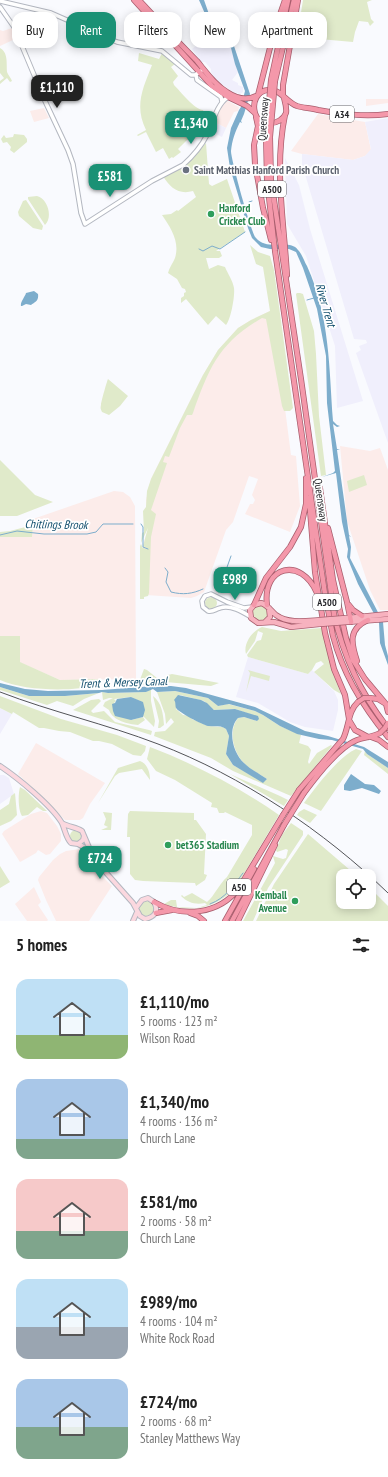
<!DOCTYPE html>
<meta charset="utf-8">
<style>
body{margin:0;font-family:"PT Sans Narrow",sans-serif;background:#f6f6f6;color:#222;height:100vh;display:flex;flex-direction:column;font-size:15px;white-space:nowrap}
*{box-sizing:border-box;margin:0}
p{font-size:13px;color:#767676}
.icon{flex:none;width:22px;height:22px;fill:none;stroke:currentColor;stroke-width:2;stroke-linecap:round;stroke-linejoin:round}
.map{position:relative;height:921px;overflow:hidden}
.panel{display:flex;flex-direction:column;background:#fff;flex:1}
.panel>*{flex:none}
.hud{position:absolute;left:12px;top:12px;width:364px;height:36px;display:flex;gap:8px}
.controls{position:absolute;left:336px;top:869px;display:grid;gap:8px}
.controls a{display:grid;place-items:center;width:40px;height:40px;border-radius:8px;background:#fff;box-shadow:0 2px 10px #0003;font-size:20px}
.price{position:absolute;translate:-50% -34px;padding:0 9px;border-radius:8px;background:#1a9175;color:#fff;font-size:13px;line-height:26px;filter:drop-shadow(0 1px 2px #0008)}
.price::after{content:'';position:absolute;left:50%;top:24px;width:12px;height:9px;margin-left:-6px;background:inherit;clip-path:polygon(0 0,100% 0,50% 100%)}
.price.active{background:#222;color:#fff}
ul{padding:0;list-style:none}
li{display:flex;align-items:center;gap:12px;height:100px;padding:0 16px}
li span{display:grid;place-items:center;flex:none;width:112px;height:80px;border-radius:12px;color:#555}
li>.icon{margin-inline-start:auto}
span .icon{width:48px;height:48px;fill:#fffc;stroke-width:1}
li b{font-size:17px}
h2{display:flex;justify-content:space-between;align-items:center;height:48px;padding:0 16px;font-size:17px}
.pill{padding:0 14px;border-radius:12px;background:#fff;box-shadow:0 2px 10px #0003;font-size:14px;line-height:36px}
.pill.active{background:#1a9175;color:#fff}
.map>svg:first-child{display:block}
</style>
<div class="map">
<svg width="388" height="921" viewBox="0 0 388 921">
<rect width="100%" height="100%" fill="#f9fafe"/>
<path fill="#fcecea" d="M12 28 15 39 0 46V30L3 31Z
M366 99H388V103L366 106Z
M226 100 239 107 238 111 234 112 226 128 214 122 223 103Z
M44 108 49 118 34 122 30 111Z
M318 114 365 122 371 150 369 153 365 156 353 160 302 154 291 151Z
M270 311 283 393 291 455 296 456 300 506 290 532 245 514 250 504H253L255 500 252 495 258 479 249 476 233 522 226 530 204 592 197 596 191 598 146 595 143 545 148 529 146 500 151 479 203 375 218 350 238 328 251 320Z
M340 446 370 451 380 448 388 470V610H380L370 590 347 521Z
M114 491 123 492 130 497 135 506 136 679 60 680 19 662 20 636H0V537H32L33 519Z
M36 743 105 783 90 804 83 818 80 820H65L18 774Z
M41 811 47 813 57 826 61 834V841L50 854 46 855 38 850 36 853 22 861 20 862 2 834 4 831 31 814Z
M80 849 86 853 99 873 112 886 89 921H56L46 900 38 880 39 877 53 860 60 854 66 851Z
M34 887 41 902 38 905 48 920 47 921H27L15 904Z"/>
<path fill="#f0effc" d="M208 37 227 45 231 48 238 72 232 80 238 83V85L243 87V92L240 94 233 92 215 79 211 72V69L205 62H201L192 49Z
M388 118V443L356 353 361 350 359 346 367 343 366 340 354 339 302 164V154L353 160 365 156 371 149 365 122Z
M214 122 226 128 222 137 210 131Z
M285 158 299 185 310 229 363 401 337 408 335 346 306 256 287 224Z
M248 657 308 674 312 670 334 691 338 700V710L333 731 305 727 290 722 258 703 236 697Z
M0 708 12 714 0 734Z
M0 775H4L9 778 14 794 0 804Z"/>
<path fill="#e0eaca" fill-rule="evenodd" d="M303 0H372L367 2 371 19 374 22 370 26 368 22 359 21 355 32 353 42 297 37Z
M0 48C9 53 6 65 7 72 8 75 11 78 12 81L10 82 7 78 0 84V81L4 78 0 73Z
M139 53 159 59 162 53 175 64 171 67 178 76 173 82 174 85C181 92 194 109 203 110L205 115 198 131 197 130 188 140H187L178 149 181 152 173 158 172 157 169 159 163 148 156 152 146 132 138 136 137 135 146 130C134 106 143 88 152 65L138 61Z
M14 134 24 135 27 139V142L14 153 10 150 11 147 7 142 3 143 1 139 4 135 6 138 13 137Z
M206 143 209 184 212 186 227 179 245 232 216 251H220L222 256 219 258H206L209 269 218 265 225 267C228 274 233 281 234 288 235 296 231 319 226 325L216 316 208 325 186 299 181 303V298L184 296V293L186 292 185 289 182 288 177 279 168 273C169 268 173 263 175 258 180 242 171 228 162 215L171 214 177 210 178 211 196 197 193 191C179 195 170 188 163 176 186 168 190 161 206 143Z
M37 196C48 199 53 217 45 225L28 199V197Z
M26 200 43 226 42 230 33 228 19 216 18 212 23 201Z
M250 245 258 252 270 256 274 270 293 408 290 411H284L282 406 266 319 262 318C219 343 209 368 193 413L192 415H187L180 428 169 457 165 456 163 462 167 463 151 510 156 514 151 537 149 593 148 596 144 597V599H140V546L141 544 143 548 148 549 143 546 148 528 141 543 142 533 144 532 143 511 146 507 147 491 151 479 203 375 218 350 238 328 251 320 270 311 263 267 256 264Z
M297 293H300L303 294 314 331 316 354 319 416 326 475 321 476 296 294Z
M108 379 128 396 120 406 109 415 102 412C101 409 100 409 101 405 101 402 107 381 108 379Z
M0 460 35 495 53 502 17 516H0Z
M364 475 367 485 349 492 347 481Z
M33 525 32 537H0V532L10 531Z
M205 603a6 6 0 1 1 12 0a6 6 0 1 1-12 0Z
M252 613a8 8 0 1 1 16 0a8 8 0 1 1-16 0Z
M262 627 281 631 322 628 333 673 341 694 334 690 314 672 324 664 321 661 316 663 312 670 308 674 248 657 247 655 257 641 261 640 263 633 258 631 255 641 246 654C243 644 252 631 262 627Z
M0 636H20V662L60 680 99 679 98 685C72 692 25 691 0 680Z
M144 669 147 670 157 678 166 679 168 675 172 674 219 683 211 686 154 681 150 684 138 685Z
M248 670 270 676 269 681 251 676 246 692 250 673Z
M0 687 29 696H65L99 693 84 699 73 706 57 701 47 705 0 690Z
M151 689V701L155 721 154 727 143 716 139 701 131 697 114 699 116 701 114 703 131 720 143 717 145 720 138 725C128 724 113 721 109 710L103 706 105 702 113 698H109L103 700 102 692 108 693 146 692Z
M175 691 208 698 218 706 228 704 255 711 263 715 280 726 301 735 299 743 308 746 311 750 308 762 309 764 317 753 331 745 332 746 291 796 233 771 211 758 154 736 155 732 165 731 174 722 171 718 166 724 165 714 157 692ZM180 695 204 701 214 710 235 709 258 717 257 721 244 717 238 718C228 730 233 751 243 762 249 769 259 774 267 779L263 782 233 765 226 754 229 736 226 729 223 727 208 726 192 719 190 716 183 715 176 709V702Z
M0 696 61 719 117 735 146 746 145 751 141 756 133 755 112 744 99 741H93L70 732 59 731 44 728H39L13 712 12 714 0 708Z
M153 696C162 703 163 714 164 725L160 728H158L159 721Z
M99 699 101 701 91 711 93 713 104 711 115 722 149 730 152 731 151 735 73 710 91 700Z
M150 747C195 764 240 788 279 815L236 887C216 909 192 913 164 904L171 900H176L177 907 197 908 207 905 205 903C196 905 188 903 181 896L182 895 184 897 192 893 207 902C215 895 219 884 227 877L252 835V825L225 812 224 813H219L217 808 211 807 212 803 175 780 156 771 147 759Z
M356 749 362 751 321 811 304 803C316 787 338 757 356 749Z
M365 751 367 754 388 768V774L364 755Z
M140 761C148 764 150 773 150 780L142 769 119 773 115 776 98 803 118 768Z
M230 774 280 796 288 800 284 806Z
M20 787 25 790 47 811H43L37 807 28 815 22 816C18 810 18 794 20 787Z
M15 793 17 815 11 821 0 826V810L9 804 11 796Z
M304 809 317 815 310 823 297 815 299 812Z
M130 811 194 813V820H196L206 834 204 874 207 875 205 880 196 886 195 883 143 881 135 880 130 874V837H127L128 814Z
M103 812 112 813 111 830H101L108 827 104 825 106 819Z
M291 823 303 831V835L268 888 253 921H243L275 863 273 856 283 859 286 858 288 850 286 849 277 852 276 850 282 835Z
M70 836a6 6 0 1 1 12 0a6 6 0 1 1-12 0Z
M308 834 357 876H343V902H369V887L388 906V921H256L274 884Z
M93 846H99V848L105 849 109 848 113 852 119 853 118 860 109 856 102 858Z
M0 866 10 882 0 888Z
M138 908a8 8 0 1 1 16 0a8 8 0 1 1-16 0Z"/>
<path fill="#7dadcc" d="M199 0H204L216 34 233 43 250 94 244 114 241 121 242 123 240 122C235 132 232 140 231 151 231 160 251 232 256 238 268 252 289 238 298 250 302 254 304 261 307 266 330 317 329 367 333 421L337 425 340 426 337 427 333 424 337 449H340L337 450 349 535 351 537 349 536 351 547 350 558 383 622 385 645 388 656V665L380 643 379 623 358 584 347 557 348 549 342 522 336 473 322 477 333 473 335 471 327 403 326 356 317 309 303 268 296 252 289 249H270L261 247 252 238 248 228 230 168 227 148 231 128 239 110 241 107 245 91 235 64 231 48 228 45 212 37 209 23Z
M34 291 38 294C39 301 35 302 31 305L26 304 22 306H21C20 302 25 297 26 293Z
M0 683 25 689 48 691 102 690 154 686H171L186 688 255 707 305 731 328 736 364 747 388 762V768L367 754 363 749 332 740 319 739 297 734 280 726 263 715 255 711 229 704 218 706 208 698 175 691 157 692 153 689 146 692 108 693 102 692 99 693 65 696H29L0 687Z
M178 695 201 700 207 703 214 710 235 709 258 716 259 719 257 721 244 717 238 718C227 730 233 753 244 763 251 770 260 774 267 779L263 783 233 765 226 754 229 736 226 729C221 725 215 727 208 726 203 725 178 712 176 708 175 705 176 702 174 700Z
M131 697 143 702 145 710 143 717 131 720 115 716 113 711 112 704 115 703 117 699Z
M351 774 365 784 374 785 381 791 379 794 362 788 350 791 344 790V785Z"/>
<g fill="none" stroke-linecap="round" stroke-linejoin="round">
<path stroke="#7dadcc" stroke-width="1" d="M249 202 252 201
M199 249 203 251 212 246 220 249 245 232
M307 300 314 298
M141 524 143 527V547L148 549
M0 535 17 531 44 534H87L96 532 103 524H133
M165 568 168 572 166 582 171 592C183 595 192 594 203 589
M219 580 226 570 231 556
M210 904C226 898 233 886 243 873"/>
<defs>
<path id="tertiary" d="M0 1 51 13 117 42 162 51 191 75H195L201 71
M0 7 14 27 45 101 68 150 73 164 81 213 85 224 152 181 183 165C192 157 202 145 207 135 213 123 216 105 228 97
M196 75 197 80 221 97 222 102
M251 617C243 612 230 604 220 608 215 609 214 612 208 611L203 607 202 601 205 596 211 594 227 602 244 608 252 607"/>
<path id="secondary" d="M0 766C18 778 51 805 62 823 65 830 66 838 71 843L78 844 83 840 84 836
M62 823C68 827 76 827 82 831L91 852 101 867 133 903 140 916 145 919C155 917 159 911 154 902L148 898 142 900 136 908
M78 844 91 851
M133 921 137 912"/>
<path id="primary" d="M348 618 388 614
M320 620C306 621 288 624 276 615 271 611 268 605 261 603L254 605 250 610 251 618 258 623 274 622 291 627 320 624
M265 622 270 617 269 608
M348 622 388 619"/>
<path id="trunk" d="M134 0 212 86 228 97 247 106 255 113
M139 0C158 21 177 41 197 61 206 72 214 84 227 92 236 98 246 101 256 96
M271 80 288 0
M275 81 294 0
M258 95 274 32 285 0
M283 96V85L298 0
M284 98C285 102 287 108 286 113 281 126 259 127 255 113 252 102 257 91 268 90 280 88 286 102 297 106 303 108 311 108 318 110 342 114 364 117 388 114
M285 115C274 168 284 222 287 275
M256 117 258 126 254 145 255 164 263 208 271 240
M266 137 267 180 275 251 325 594C328 608 330 622 333 636 343 674 363 707 388 737
M270 137 271 180 301 379 334 614C343 656 361 694 388 728
M320 488 333 580 346 638 353 660 365 679 386 704
M309 498 315 572 325 633 334 669 345 695 349 719
M328 528 347 602 351 622
M254 605 266 578 290 547 301 527 306 504V478
M267 605C262 566 301 556 317 593
M349 605 353 610 362 616
M357 661C351 643 348 629 368 620
M370 698 378 699 386 704 388 712
M349 720 355 730 368 737
M371 737 379 740 388 747
M299 790 343 739C349 727 348 711 358 702
M304 793C315 778 339 747 357 740 365 737 373 737 380 733
M154 902C182 918 219 915 239 888L283 815
M156 913 172 910
M190 913 198 916 204 921
M225 921 254 869
M232 921 284 825
M238 921 275 845"/>
</defs>
<use href="#tertiary" stroke="#b3b7c0" stroke-width="5.5"/>
<use href="#secondary" stroke="#b3b7c0" stroke-width="6"/>
<use href="#primary" stroke="#a95e6e" stroke-width="6"/>
<use href="#trunk" stroke="#a95e6e" stroke-width="6"/>
<use href="#tertiary" stroke="#fff" stroke-width="3.5"/>
<use href="#secondary" stroke="#fbd8df" stroke-width="4"/>
<use href="#primary" stroke="#f7b2bf" stroke-width="4.5"/>
<use href="#trunk" stroke="#f498aa" stroke-width="4.5"/>
<path stroke="#535458" stroke-width="1" d="M0 692C52 712 106 724 158 744 242 776 324 831 388 893"/>
<defs>
<path id="primary-bridge" d="M320 620 346 618
M320 624 347 622"/>
<path id="trunk-bridge" d="M266 137 271 80
M270 137 275 81
M358 702 364 698H370
M380 733 385 728 388 723
M283 815 299 790
M284 825 304 793"/>
</defs>
<use href="#primary-bridge" stroke="#a95e6e" stroke-width="6" stroke-linecap="butt"/>
<use href="#trunk-bridge" stroke="#a95e6e" stroke-width="6" stroke-linecap="butt"/>
<use href="#primary-bridge" stroke="#f7b2bf" stroke-width="4.5"/>
<use href="#trunk-bridge" stroke="#f498aa" stroke-width="4.5"/>
</g>
<circle fill="#6b7280" stroke="#fff" stroke-width="1.5" cx="186" cy="170" r="4"/>
<g fill="#2e9e5b" stroke="#fff" stroke-width="1.5">
<circle cx="211" cy="214" r="4"/>
<circle cx="168" cy="845" r="4"/>
<circle cx="295" cy="901" r="4"/>
</g>
<g text-anchor="middle" dominant-baseline="central" stroke-width="3.5" stroke-linejoin="round" paint-order="stroke">
<g fill="#fff" stroke="#646568" stroke-width="1">
<rect x="330" y="106" width="24" height="16" rx="3"/>
<rect x="258" y="181" width="28" height="16" rx="3"/>
<rect x="313" y="594" width="28" height="16" rx="3"/>
<rect x="227" y="879" width="24" height="16" rx="3"/>
</g>
<g font-size="10" font-weight="bold" fill="#222327">
<text x="342" y="114">A34</text>
<text x="272" y="189">A500</text>
<text x="327" y="602">A500</text>
<text x="239" y="887">A50</text>
</g>
<g font-size="11" fill="#222327" stroke="#fff">
<text transform="translate(263 119) rotate(-86)">Queensway</text>
<text transform="translate(321 500) rotate(82)">Queensway</text>
</g>
<g font-size="11" font-weight="bold" fill="#5b616d" stroke="#fff" text-anchor="start">
<text x="194" y="170">Saint Matthias Hanford Parish Church</text>
</g>
<g font-size="11" font-weight="bold" fill="#27864d" stroke="#fff" text-anchor="start">
<text x="219" y="208">Hanford<tspan x="219" dy="13">Cricket Club</tspan></text>
<text x="176" y="845">bet365 Stadium</text>
<text x="287" y="895" text-anchor="end">Kemball<tspan x="287" dy="13">Avenue</tspan></text>
</g>
<g font-size="12" font-style="italic" fill="#134f6e" stroke="#fff">
<text transform="translate(326 305) rotate(74)">River Trent</text>
<text transform="translate(56 524) rotate(1)">Chitlings Brook</text>
<text transform="translate(123 682) rotate(-2)">Trent &amp; Mersey Canal</text>
</g>
</g>
</svg>
<div class="controls">
<a><svg class="icon" aria-label="locate" viewBox="0 0 24 24"><circle cx="12" cy="12" r="6"/><path d="M12 2v4M12 18v4M2 12h4M18 12h4"/></svg></a>
</div>
<b class="price active" style="left:57px;top:109px">£1,110</b>
<b class="price" style="left:191px;top:145px">£1,340</b>
<b class="price" style="left:110px;top:198px">£581</b>
<b class="price" style="left:235px;top:601px">£989</b>
<b class="price" style="left:100px;top:880px">£724</b>
<div class="hud">
<a class="pill">Buy</a>
<a class="pill active">Rent</a>
<a class="pill">Filters</a>
<a class="pill">New</a>
<a class="pill">Apartment</a>
</div>
</div>
<section class="panel">
<h2>5 homes<svg class="icon" aria-label="filters" viewBox="0 0 24 24"><path d="M4 7h16M4 17h16"/><circle cx="9" cy="7" r="2"/><circle cx="15" cy="17" r="2"/></svg></h2>
<ul>
<li><span style="background:linear-gradient(#bfe0f5 70%,#8fb573 0)"><svg class="icon" aria-label="home" viewBox="0 0 24 24"><path d="M3 11l9-7 9 7M6 9v11h12V9"/></svg></span><div><b>£1,110/mo</b><p>5 rooms · 123 m²</p><p>Wilson Road</p></div></li>
<li><span style="background:linear-gradient(#a9c7e8 75%,#7fa58c 0)"><svg class="icon" aria-label="home" viewBox="0 0 24 24"><path d="M3 11l9-7 9 7M6 9v11h12V9"/></svg></span><div><b>£1,340/mo</b><p>4 rooms · 136 m²</p><p>Church Lane</p></div></li>
<li><span style="background:linear-gradient(#f6c9c9 65%,#7fa58c 0)"><svg class="icon" aria-label="home" viewBox="0 0 24 24"><path d="M3 11l9-7 9 7M6 9v11h12V9"/></svg></span><div><b>£581/mo</b><p>2 rooms · 58 m²</p><p>Church Lane</p></div></li>
<li><span style="background:linear-gradient(#bfe0f5 60%,#9aa5b1 0)"><svg class="icon" aria-label="home" viewBox="0 0 24 24"><path d="M3 11l9-7 9 7M6 9v11h12V9"/></svg></span><div><b>£989/mo</b><p>4 rooms · 104 m²</p><p>White Rock Road</p></div></li>
<li><span style="background:linear-gradient(#a9c7e8 60%,#7fa58c 0)"><svg class="icon" aria-label="home" viewBox="0 0 24 24"><path d="M3 11l9-7 9 7M6 9v11h12V9"/></svg></span><div><b>£724/mo</b><p>2 rooms · 68 m²</p><p>Stanley Matthews Way</p></div></li>
</ul>
</section>
